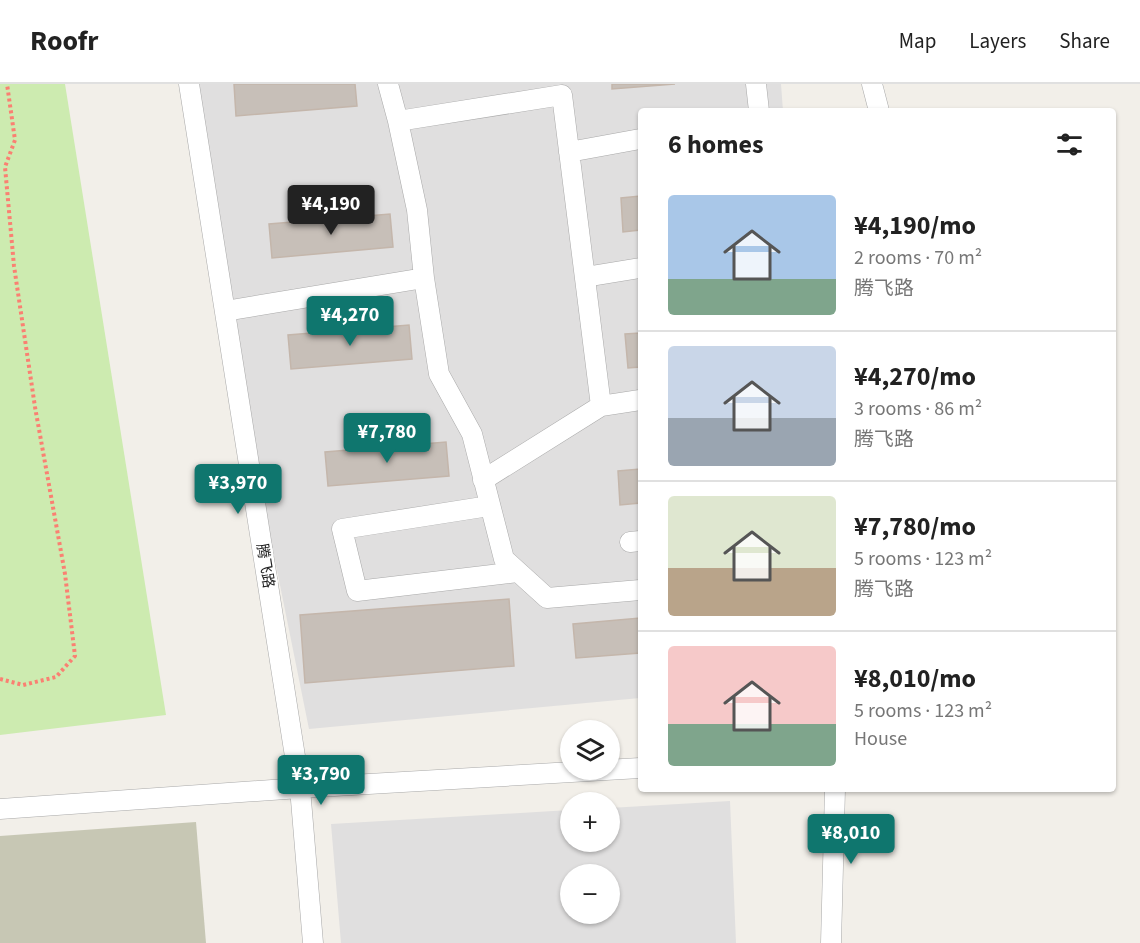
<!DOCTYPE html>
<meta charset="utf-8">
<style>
body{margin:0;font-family:"Source Sans 3","Noto Sans SC",sans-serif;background:#f6f6f6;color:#222;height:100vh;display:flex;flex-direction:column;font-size:22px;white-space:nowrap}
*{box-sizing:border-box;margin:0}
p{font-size:20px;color:#767676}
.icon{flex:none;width:33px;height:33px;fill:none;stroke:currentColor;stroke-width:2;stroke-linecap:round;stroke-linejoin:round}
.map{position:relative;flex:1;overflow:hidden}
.side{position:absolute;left:638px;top:24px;width:478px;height:684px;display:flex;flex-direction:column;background:#fff;border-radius:6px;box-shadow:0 2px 4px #0004}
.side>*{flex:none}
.tools{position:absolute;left:560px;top:636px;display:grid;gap:12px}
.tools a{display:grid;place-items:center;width:60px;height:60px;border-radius:50%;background:#fff;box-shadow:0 2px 4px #0004;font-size:30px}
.price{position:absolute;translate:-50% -51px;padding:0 14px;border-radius:6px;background:#0f766e;color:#fff;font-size:20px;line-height:39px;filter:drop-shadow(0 2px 3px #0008)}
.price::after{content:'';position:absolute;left:50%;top:36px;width:18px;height:14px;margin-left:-9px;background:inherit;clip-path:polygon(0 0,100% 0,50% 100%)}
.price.current{background:#222;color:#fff}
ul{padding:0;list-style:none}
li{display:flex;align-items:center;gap:18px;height:150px;padding:0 30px}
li+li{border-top:2px solid #e0e0e0}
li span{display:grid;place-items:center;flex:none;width:168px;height:120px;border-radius:6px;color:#555}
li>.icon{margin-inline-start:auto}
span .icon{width:72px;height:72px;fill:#fffc;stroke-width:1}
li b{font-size:26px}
h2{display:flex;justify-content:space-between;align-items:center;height:72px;padding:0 30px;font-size:26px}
header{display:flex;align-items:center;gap:36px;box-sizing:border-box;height:84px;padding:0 30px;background:#fff;border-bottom:2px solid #e0e0e0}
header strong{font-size:28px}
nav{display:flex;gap:33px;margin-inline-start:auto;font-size:21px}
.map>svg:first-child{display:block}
</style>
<header>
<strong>Roofr</strong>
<nav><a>Map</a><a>Layers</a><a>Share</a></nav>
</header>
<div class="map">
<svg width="1140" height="859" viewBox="0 0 1140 859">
<rect width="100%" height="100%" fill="#f2efe9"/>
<path fill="#e0dfdf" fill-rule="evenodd" d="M179 0H781L783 27H640V614L309 645Z
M730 717 736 859H341L331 740 570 726V758H609V724ZM570 790H609V830H570Z"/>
<path fill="#c7c7b4" d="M196 738 206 859H0V752Z"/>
<path fill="#cdebb0" d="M0 0H65L166 631 0 651Z"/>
<path fill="#c7bfb8" stroke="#c4b6ab" stroke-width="1.5" d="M234 0H355L357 22 236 32Z
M612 0H675L612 5Z
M640 112V146L623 148 621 114Z
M390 130 393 163 272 174 269 140Z
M409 241 412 275 291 285 288 251Z
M640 249V283L628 284 625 250Z
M446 358 449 392 328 402 325 368Z
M640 385V419L620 421 618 387Z
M509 515 514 582 305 599 300 531Z
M640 534V569L576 574 573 540Z"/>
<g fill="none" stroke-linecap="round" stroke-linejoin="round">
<defs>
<path id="minor" d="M189 0 300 704 313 859
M388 0 398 37 417 126 424 194 439 290 472 350 504 475 547 514 640 506
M756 0 759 27
M872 0 879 27
M398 37 562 11 601 322
M569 68 640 55
M585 193 640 184
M225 227 424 194
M483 396 601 322 640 316
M489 422 342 445 357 507 518 488
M630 458 640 457
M0 725 300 704 640 684
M831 859 835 705"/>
</defs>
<use href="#minor" stroke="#a9a9a9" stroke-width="21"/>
<path stroke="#fa8072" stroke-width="4" stroke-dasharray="3 3" stroke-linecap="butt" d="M0 595 23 601 56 593 75 572 65 490 35 323 14 182 5 83 15 56 7 0"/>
<use href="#minor" stroke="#fff" stroke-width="20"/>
</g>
<g text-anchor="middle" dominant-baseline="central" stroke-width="4.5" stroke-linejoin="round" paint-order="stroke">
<g font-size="15" fill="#222" stroke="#fff">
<text transform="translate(265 482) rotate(81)">腾飞路</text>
</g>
</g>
</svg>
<div class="tools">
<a><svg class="icon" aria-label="layers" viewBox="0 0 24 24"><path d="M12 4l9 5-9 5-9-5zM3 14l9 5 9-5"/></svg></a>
<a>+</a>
<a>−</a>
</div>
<b class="price current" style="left:331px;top:152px">¥4,190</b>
<b class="price" style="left:350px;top:263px">¥4,270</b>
<b class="price" style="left:387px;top:380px">¥7,780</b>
<b class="price" style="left:238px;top:431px">¥3,970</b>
<b class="price" style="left:321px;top:722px">¥3,790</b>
<b class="price" style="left:851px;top:781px">¥8,010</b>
<section class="side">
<h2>6 homes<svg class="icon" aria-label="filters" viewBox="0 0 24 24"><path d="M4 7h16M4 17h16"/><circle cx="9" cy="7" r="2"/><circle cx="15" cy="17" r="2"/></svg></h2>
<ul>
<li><span style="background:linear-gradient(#a9c7e8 70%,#7fa58c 0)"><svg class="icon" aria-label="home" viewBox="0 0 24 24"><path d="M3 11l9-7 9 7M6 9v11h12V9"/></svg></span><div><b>¥4,190/mo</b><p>2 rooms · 70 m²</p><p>腾飞路</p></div></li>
<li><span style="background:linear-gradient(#c9d6e8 60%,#9aa5b1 0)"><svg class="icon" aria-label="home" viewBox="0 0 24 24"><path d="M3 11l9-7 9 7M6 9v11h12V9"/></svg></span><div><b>¥4,270/mo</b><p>3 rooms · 86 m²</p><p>腾飞路</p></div></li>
<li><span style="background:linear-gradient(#dfe7d0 60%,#b9a48a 0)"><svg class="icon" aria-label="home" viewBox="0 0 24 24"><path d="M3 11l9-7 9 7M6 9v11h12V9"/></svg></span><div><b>¥7,780/mo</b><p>5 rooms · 123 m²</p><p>腾飞路</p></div></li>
<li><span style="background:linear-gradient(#f6c9c9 65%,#7fa58c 0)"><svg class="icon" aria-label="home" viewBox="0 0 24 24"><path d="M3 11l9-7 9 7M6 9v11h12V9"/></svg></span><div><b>¥8,010/mo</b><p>5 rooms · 123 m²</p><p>House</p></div></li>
</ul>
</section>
</div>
